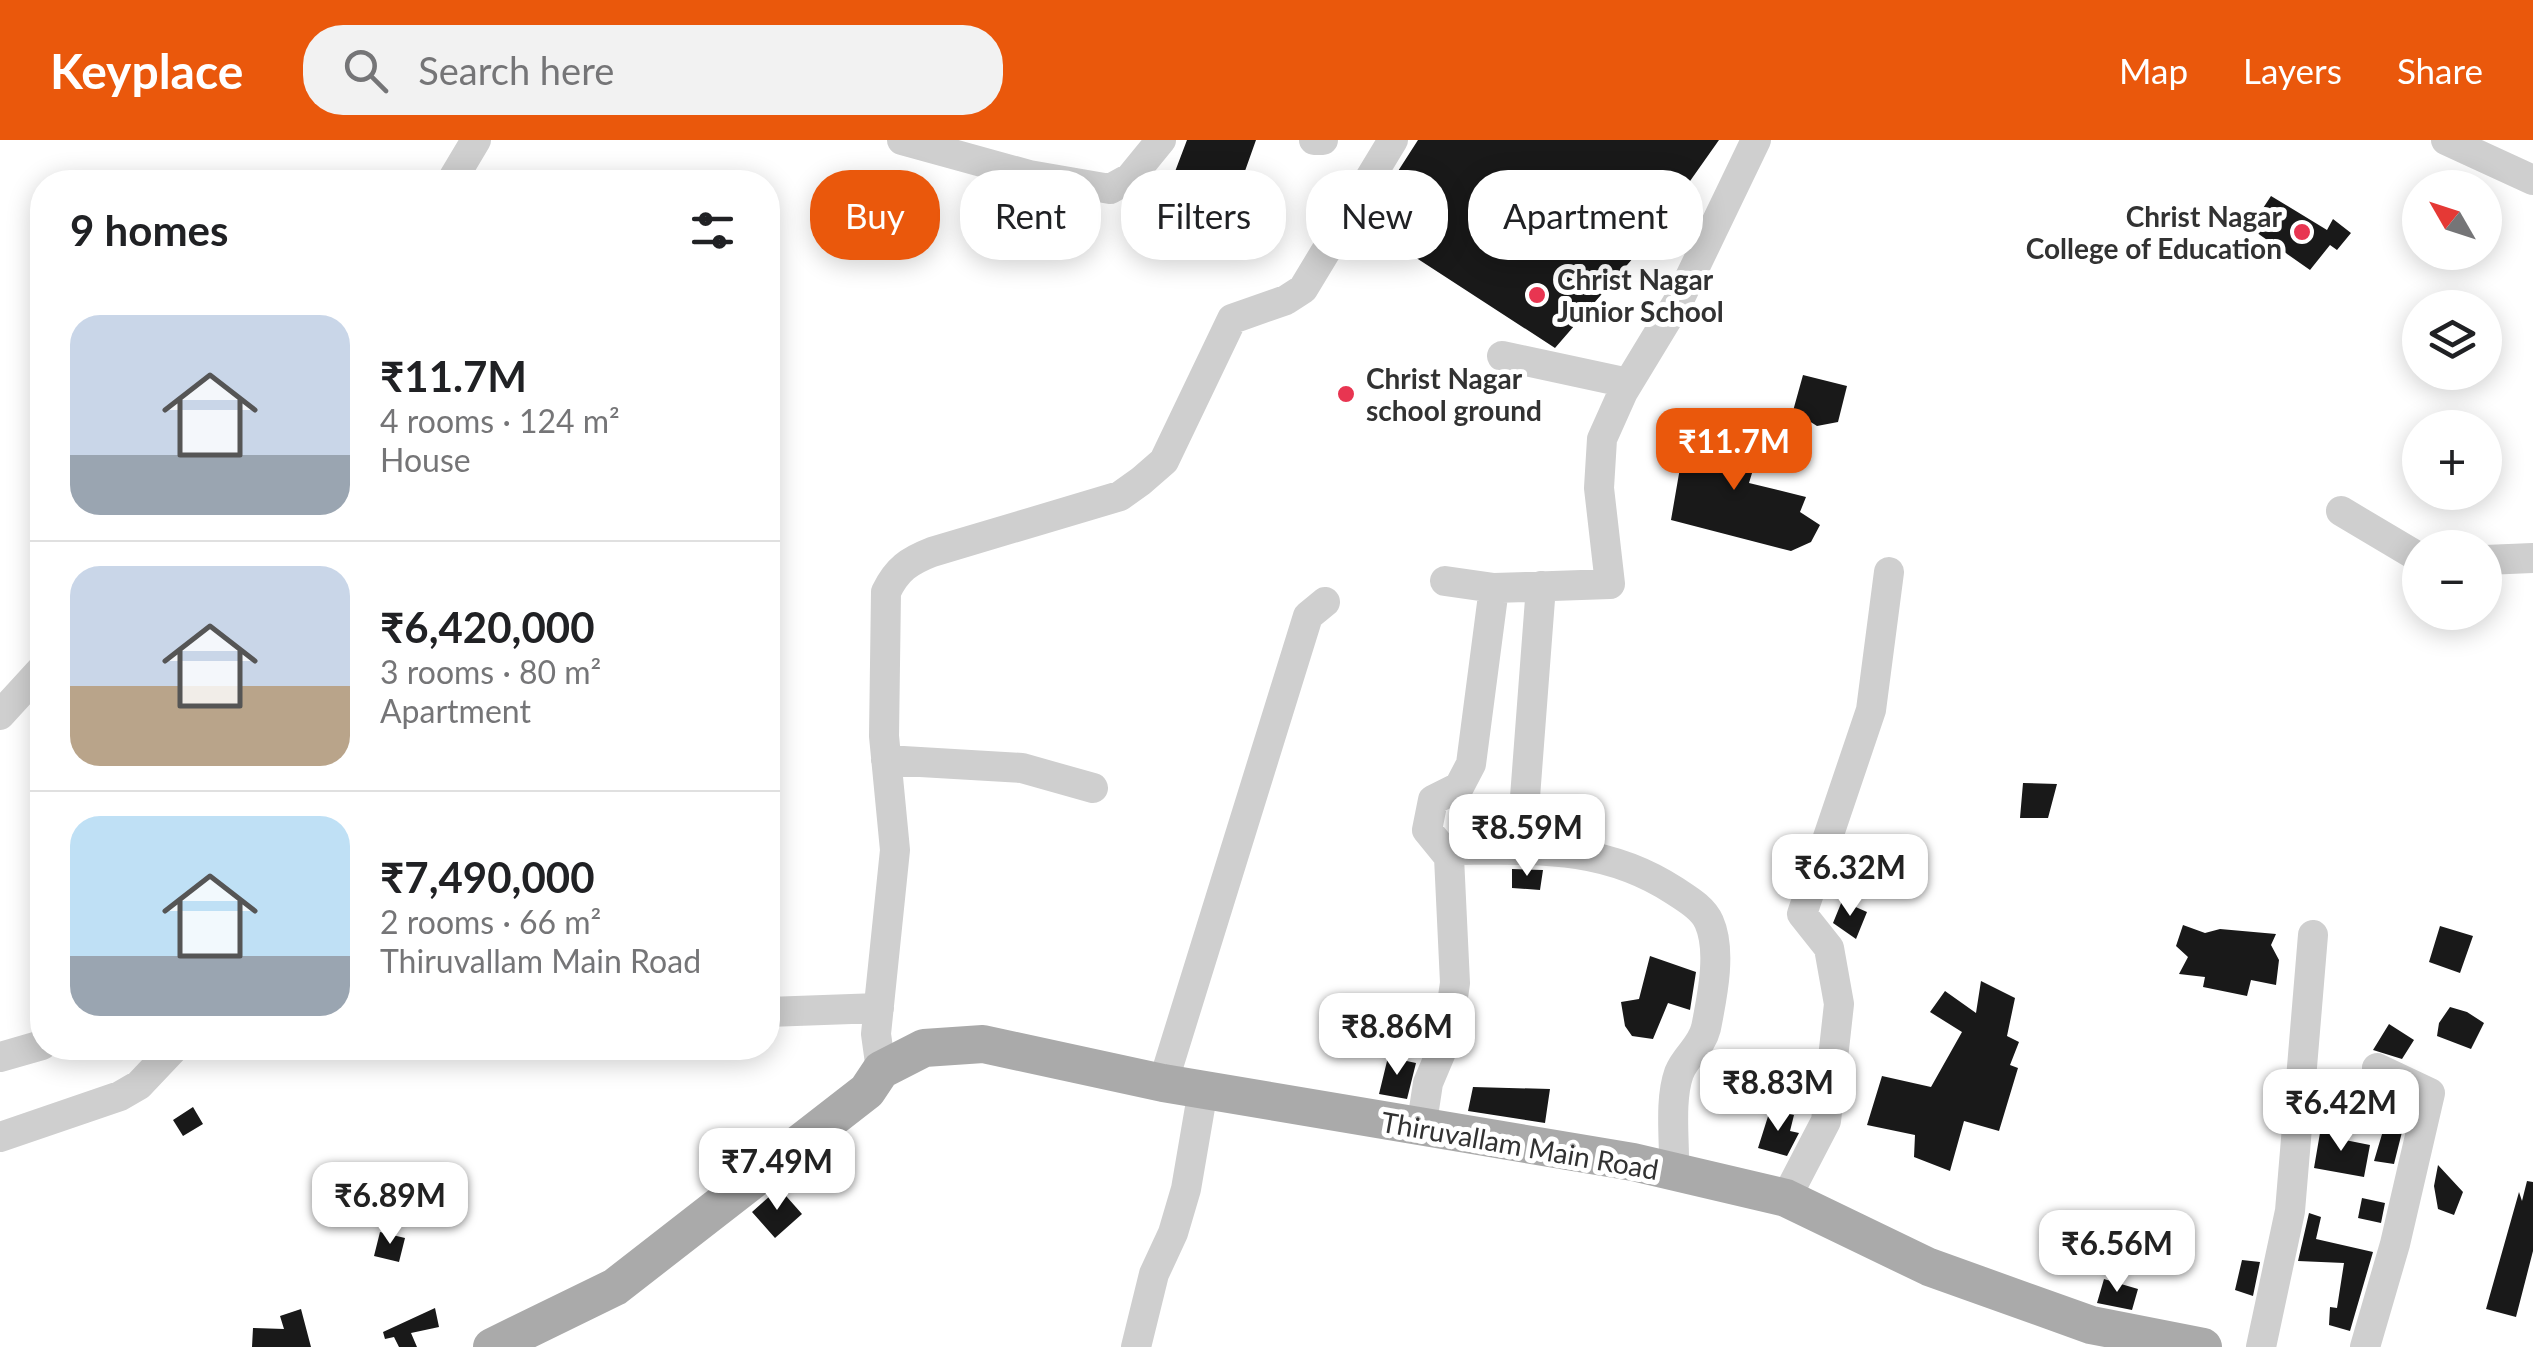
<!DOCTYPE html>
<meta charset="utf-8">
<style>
body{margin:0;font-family:Lato,sans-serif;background:#f2f2f2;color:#202124;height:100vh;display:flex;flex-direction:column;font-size:38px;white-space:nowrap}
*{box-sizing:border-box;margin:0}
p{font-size:32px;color:#757577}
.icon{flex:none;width:55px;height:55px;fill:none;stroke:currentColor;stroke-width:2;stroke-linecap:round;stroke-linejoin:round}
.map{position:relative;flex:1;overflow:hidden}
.sheet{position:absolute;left:30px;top:30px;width:750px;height:890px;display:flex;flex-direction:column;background:#fff;border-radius:40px;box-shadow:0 5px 25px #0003}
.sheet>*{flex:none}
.guide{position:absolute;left:810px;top:30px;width:950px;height:90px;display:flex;gap:20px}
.needle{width:65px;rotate:309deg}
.fabs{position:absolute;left:2402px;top:30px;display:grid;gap:20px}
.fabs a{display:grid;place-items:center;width:100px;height:100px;border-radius:50%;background:#fff;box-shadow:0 5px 25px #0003;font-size:50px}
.price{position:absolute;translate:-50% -85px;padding:0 22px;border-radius:20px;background:#fff;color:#222;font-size:32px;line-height:65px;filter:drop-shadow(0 2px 5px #0008)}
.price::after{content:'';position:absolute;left:50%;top:60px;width:30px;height:22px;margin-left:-15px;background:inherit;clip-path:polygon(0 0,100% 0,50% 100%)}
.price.on{background:#ea580c;color:#fff}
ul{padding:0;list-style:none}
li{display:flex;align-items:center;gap:30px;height:250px;padding:0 40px}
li+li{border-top:2px solid #e0e0e0}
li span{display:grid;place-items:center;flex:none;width:280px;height:200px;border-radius:30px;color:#555}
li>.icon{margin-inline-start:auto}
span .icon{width:120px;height:120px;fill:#fffc;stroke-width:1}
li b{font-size:42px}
h2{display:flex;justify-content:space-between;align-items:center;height:120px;padding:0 40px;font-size:42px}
.pill{padding:0 35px;border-radius:40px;background:#fff;box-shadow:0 5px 25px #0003;font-size:35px;line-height:90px}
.pill.on{background:#ea580c;color:#fff}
header{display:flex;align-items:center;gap:60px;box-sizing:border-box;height:140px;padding:0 50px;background:#ea580c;color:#fff}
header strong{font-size:48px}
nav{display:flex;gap:55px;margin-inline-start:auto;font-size:35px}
.search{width:700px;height:90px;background:#f2f2f2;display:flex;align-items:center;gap:25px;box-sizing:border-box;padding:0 35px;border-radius:40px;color:#757577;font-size:38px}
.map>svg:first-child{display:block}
</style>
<header>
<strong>Keyplace</strong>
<div class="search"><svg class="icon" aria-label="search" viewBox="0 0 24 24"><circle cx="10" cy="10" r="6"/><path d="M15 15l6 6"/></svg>Search here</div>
<nav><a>Map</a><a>Layers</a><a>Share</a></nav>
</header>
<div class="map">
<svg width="2533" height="1207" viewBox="0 0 2533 1207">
<rect width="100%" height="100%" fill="#fff"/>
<path fill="#191919" d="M1187 0H1256L1229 76 1165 58Z
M1418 0H1719L1647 102 1555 208 1364 84Z
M2271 56 2327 90 2333 79 2351 93 2337 110 2330 105 2310 130 2250 88Z
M1803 235 1847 246 1838 282 1817 286 1793 271Z
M1680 280 1759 310 1749 343 1806 357 1800 372 1820 385 1811 402 1791 411 1671 380 1681 322 1674 320Z
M2023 643 2057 644 2048 678H2020Z
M1512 729 1543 730 1540 750 1512 748Z
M1842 761 1867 772 1856 799 1833 783Z
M2183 785 2205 793 2220 789 2276 794 2271 805 2279 820 2276 845 2251 840 2247 856 2203 847 2205 837 2179 834 2188 817 2176 806Z
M2440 786 2473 796 2460 833 2429 822Z
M1650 816 1696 832 1690 870 1668 863 1653 899 1632 896 1625 886 1621 862 1639 859Z
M1981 841 2015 858 2007 896 2019 902 2010 925 2018 928 1999 991 1964 981 1950 1031 1914 1017 1915 995 1867 985 1882 936 1931 947 1962 892 1930 872 1945 851 1976 873Z
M2450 867 2467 872 2484 883 2471 909 2437 896 2439 883Z
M2389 884 2414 900 2402 919 2373 910Z
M1388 917 1416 923 1407 959 1379 954Z
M1757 934 1770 937 1772 950 1762 974H1745L1748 964 1734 960 1739 938Z
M1473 947 1550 949 1545 983 1468 971Z
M2363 965 2406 976 2394 1024 2374 1021 2385 984 2360 972Z
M193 967 203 984 183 996 173 980Z
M1770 970 1794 975 1790 991 1799 993 1787 1016 1758 1008Z
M2321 987 2338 990 2337 994 2346 996 2345 1000 2370 1005 2364 1037 2314 1028Z
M2438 1025 2463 1052 2454 1075 2438 1069 2434 1046Z
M2527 1041 2533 1042V1111L2516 1177 2486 1169 2519 1052 2522 1061Z
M779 1048 802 1074 775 1098 752 1072Z
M2362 1058 2385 1063 2381 1083 2358 1078Z
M2309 1073 2321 1077 2316 1099 2373 1112 2350 1191 2329 1185 2330 1167 2337 1168 2344 1123 2298 1121Z
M380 1092 405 1098 399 1122 374 1116Z
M2242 1120 2260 1122 2253 1156 2235 1150Z
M2104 1139 2138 1149 2132 1170 2097 1163Z
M435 1168 439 1187 411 1193 417 1207H399L394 1197 385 1199 383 1192Z
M301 1169 311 1207H252L253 1188 284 1189 280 1176Z"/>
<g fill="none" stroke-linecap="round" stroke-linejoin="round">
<path stroke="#cfcfcf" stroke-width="30" d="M902 0 1029 35 1110 49 1130 38 1161 0
M1314 0H1323
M2446 0 2533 40
M451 42 476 0
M1502 216 1628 243
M2341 371 2420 418
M2485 420 2533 418
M1445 441 1494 448 1610 444 1599 348 1602 299 1623 252 1680 158 1756 0
M0 575 42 529
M886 620 1022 628 1093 648
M1446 710C1530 710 1602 703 1675 751 1687 759 1703 768 1709 782 1722 811 1712 857 1706 888 1701 908 1686 915 1679 933 1669 961 1675 1002 1674 1032
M1521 710 1541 446
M768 872 879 868
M0 917 42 905
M881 930 876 894 895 710 884 596 886 452C897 429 909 421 932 412L1120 356 1141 341 1164 321 1232 179 1286 160 1303 149 1393 0
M1163 943 1308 476 1325 462
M1421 989 1428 943 1447 898 1455 843 1449 717 1427 690 1433 660 1459 647 1471 624 1494 448
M0 997 120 956 139 945 174 908
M1786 1058 1826 981 1839 864 1829 808 1802 774 1871 570 1889 432
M1136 1207 1154 1134 1173 1093 1186 1049 1203 950
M2261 1207 2290 1071 2313 795
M2365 1207 2395 1104 2430 953 2377 928"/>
<path stroke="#aaa" stroke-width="38" d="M492 1207 615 1147 867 951 881 930 924 908 983 904 1163 943 1633 1022 1786 1058 1929 1127 2091 1185 2203 1207"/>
</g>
<g fill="#e83551" stroke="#fff" stroke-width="4">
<circle cx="2302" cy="92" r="10"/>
<circle cx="1537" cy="155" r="10"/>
<circle cx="1346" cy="254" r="10"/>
</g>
<g text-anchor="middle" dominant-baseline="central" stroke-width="10" stroke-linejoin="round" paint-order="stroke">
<g font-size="28" font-weight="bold" fill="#323232" stroke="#fff" text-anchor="start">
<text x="2282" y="76" text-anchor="end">Christ Nagar<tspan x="2282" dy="32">College of Education</tspan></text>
<text x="1557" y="139">Christ Nagar<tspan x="1557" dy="32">Junior School</tspan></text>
<text x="1366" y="238">Christ Nagar<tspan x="1366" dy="32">school ground</tspan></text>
</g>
<g font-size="28" fill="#323232" stroke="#fff">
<text transform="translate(1520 1005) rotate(10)">Thiruvallam Main Road</text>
</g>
</g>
</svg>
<div class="fabs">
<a><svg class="needle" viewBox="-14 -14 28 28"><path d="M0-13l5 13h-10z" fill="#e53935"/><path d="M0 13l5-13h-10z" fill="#757577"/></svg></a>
<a><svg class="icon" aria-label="layers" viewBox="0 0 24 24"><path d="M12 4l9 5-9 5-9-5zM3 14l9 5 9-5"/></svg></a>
<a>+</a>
<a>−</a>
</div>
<b class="price on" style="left:1734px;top:353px">₹11.7M</b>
<b class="price" style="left:1527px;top:739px">₹8.59M</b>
<b class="price" style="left:1850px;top:779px">₹6.32M</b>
<b class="price" style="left:1397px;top:938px">₹8.86M</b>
<b class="price" style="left:1778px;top:994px">₹8.83M</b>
<b class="price" style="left:2341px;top:1014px">₹6.42M</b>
<b class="price" style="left:777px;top:1073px">₹7.49M</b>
<b class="price" style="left:390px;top:1107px">₹6.89M</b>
<b class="price" style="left:2117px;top:1155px">₹6.56M</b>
<div class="guide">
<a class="pill on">Buy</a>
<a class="pill">Rent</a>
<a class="pill">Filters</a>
<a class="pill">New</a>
<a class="pill">Apartment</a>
</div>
<section class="sheet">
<h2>9 homes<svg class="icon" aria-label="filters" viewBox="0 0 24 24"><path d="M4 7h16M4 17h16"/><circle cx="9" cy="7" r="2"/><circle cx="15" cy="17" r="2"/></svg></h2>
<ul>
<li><span style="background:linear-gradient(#c9d6e8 70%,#9aa5b1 0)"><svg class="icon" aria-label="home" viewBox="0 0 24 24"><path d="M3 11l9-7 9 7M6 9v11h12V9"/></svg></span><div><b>₹11.7M</b><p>4 rooms · 124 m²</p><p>House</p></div></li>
<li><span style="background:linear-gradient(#c9d6e8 60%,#b9a48a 0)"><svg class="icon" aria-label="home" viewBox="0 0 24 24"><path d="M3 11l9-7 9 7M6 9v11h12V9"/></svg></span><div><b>₹6,420,000</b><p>3 rooms · 80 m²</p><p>Apartment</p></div></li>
<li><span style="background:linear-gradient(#bfe0f5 70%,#9aa5b1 0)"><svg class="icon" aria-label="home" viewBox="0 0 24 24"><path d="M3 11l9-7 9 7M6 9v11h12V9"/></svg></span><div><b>₹7,490,000</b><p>2 rooms · 66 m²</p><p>Thiruvallam Main Road</p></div></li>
</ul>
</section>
</div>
